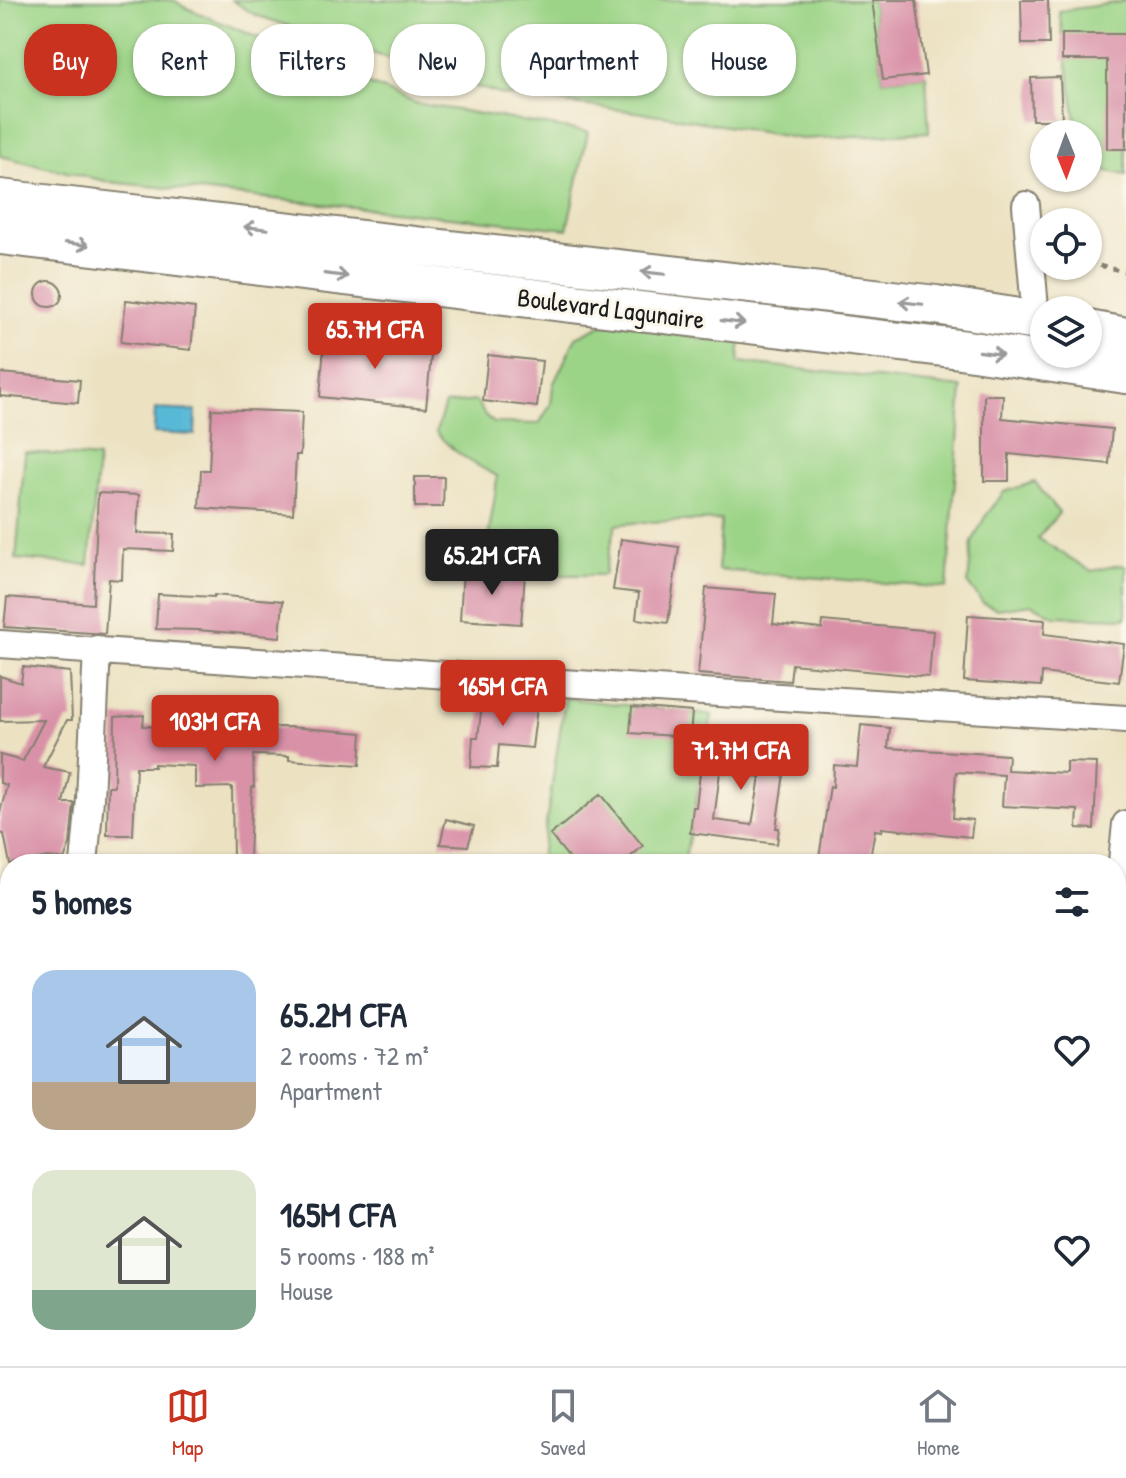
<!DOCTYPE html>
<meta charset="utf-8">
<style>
body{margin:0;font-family:"Patrick Hand",sans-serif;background:#f6f6f7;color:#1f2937;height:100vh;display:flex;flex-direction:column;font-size:30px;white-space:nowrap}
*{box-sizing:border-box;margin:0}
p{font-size:26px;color:#747a83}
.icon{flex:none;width:44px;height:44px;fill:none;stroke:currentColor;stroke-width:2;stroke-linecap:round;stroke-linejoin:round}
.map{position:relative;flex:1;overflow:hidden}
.drawer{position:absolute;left:0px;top:854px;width:1126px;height:512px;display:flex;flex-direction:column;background:#fff;border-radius:32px 32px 0 0;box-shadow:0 2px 6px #0004}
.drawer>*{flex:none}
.top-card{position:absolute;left:24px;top:24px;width:1078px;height:72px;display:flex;gap:16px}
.needle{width:52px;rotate:179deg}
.fabs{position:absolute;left:1030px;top:120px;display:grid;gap:16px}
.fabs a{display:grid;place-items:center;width:72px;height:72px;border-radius:50%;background:#fff;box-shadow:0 2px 6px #0004;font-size:40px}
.price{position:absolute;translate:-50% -68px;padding:0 18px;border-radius:8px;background:#c8321e;color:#fff;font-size:26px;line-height:52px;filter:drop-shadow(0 2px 4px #0008)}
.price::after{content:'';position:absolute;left:50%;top:48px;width:24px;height:18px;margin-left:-12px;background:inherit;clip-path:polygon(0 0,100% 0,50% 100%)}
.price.selected{background:#222;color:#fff}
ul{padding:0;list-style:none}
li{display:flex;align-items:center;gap:24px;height:200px;padding:0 32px}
li span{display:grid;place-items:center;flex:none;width:224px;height:160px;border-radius:24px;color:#555}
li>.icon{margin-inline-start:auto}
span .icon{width:96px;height:96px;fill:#fffc;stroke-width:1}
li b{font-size:34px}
h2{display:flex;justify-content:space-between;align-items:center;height:96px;padding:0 32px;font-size:34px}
.tag{padding:0 28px;border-radius:32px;background:#fff;box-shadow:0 2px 6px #0004;font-size:28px;line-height:72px}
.tag.selected{background:#c8321e;color:#fff}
.dock{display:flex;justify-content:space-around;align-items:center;height:112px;border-top:2px solid #e0e1e3;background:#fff;font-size:22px;color:#747a83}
.dock a{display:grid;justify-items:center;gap:4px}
.dock .selected{color:#c8321e}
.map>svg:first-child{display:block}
</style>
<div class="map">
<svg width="1126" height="1366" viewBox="0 0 1126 1366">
<rect width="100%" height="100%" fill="#fbf7ec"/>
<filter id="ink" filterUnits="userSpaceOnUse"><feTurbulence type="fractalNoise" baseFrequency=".0125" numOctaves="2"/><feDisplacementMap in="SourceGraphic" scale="16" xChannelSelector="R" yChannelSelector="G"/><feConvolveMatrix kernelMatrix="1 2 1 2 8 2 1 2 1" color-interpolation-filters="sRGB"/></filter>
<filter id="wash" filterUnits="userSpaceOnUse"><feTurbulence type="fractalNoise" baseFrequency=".006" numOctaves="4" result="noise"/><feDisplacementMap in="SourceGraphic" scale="32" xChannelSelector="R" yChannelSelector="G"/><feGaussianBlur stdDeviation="1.8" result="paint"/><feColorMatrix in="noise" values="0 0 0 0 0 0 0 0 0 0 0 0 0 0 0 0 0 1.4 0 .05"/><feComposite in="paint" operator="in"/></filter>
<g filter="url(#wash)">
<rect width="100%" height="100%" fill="#ece2c2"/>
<path fill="#f7cfd3" d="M788 1356H1059L1058 1366H785Z"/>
<path fill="#9cd487" stroke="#5c7852" stroke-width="2" d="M0 0H174L184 7 415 103 588 132 567 229 109 182 0 156Z
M232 0H872L883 80 926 75 929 132 801 139 668 116 502 95 255 15Z
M1122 0H1126V175L1088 167V134H1078L1059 11 1121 2Z
M626 323 706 340 741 339 739 362 962 388 947 588 718 570 721 520C686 522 651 520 616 525L604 575H550L528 561 499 556 488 544C489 521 496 500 497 476 474 464 452 452 436 432L445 404 476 401 485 415 494 423 539 424 551 404 553 385 576 337 601 325Z
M25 452 98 458 89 565 16 559Z
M1035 482 1059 513 1038 538 1091 571 1119 565 1126 566V618L1054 616 1032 604 997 609 983 603 968 584 972 542 985 517 1004 492Z
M565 698 712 715 684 864H540Z
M1116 1234H1126V1366H1082L1083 1356H1116Z"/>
<path fill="#59b9d7" stroke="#3a6a7a" stroke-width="2" d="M155 409 196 411 195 435 154 433Z"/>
<g id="blocks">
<path fill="#d991a8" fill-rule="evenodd" d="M872 0H916L926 75 883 80Z
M1021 0H1048L1049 44H1022Z
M1062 34H1126V149H1107V60H1062Z
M1060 77 1062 120H1032L1031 78Z
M36 294a13 13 0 1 1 26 0a13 13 0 1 1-26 0Z
M126 300 195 308 191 350 121 342Z
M325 332 354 333 350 342 432 345 426 408 320 397Z
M488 355 542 361 537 407 483 401Z
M0 373 80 380 78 403 0 396Z
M984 395H1003L1002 418 1112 429 1109 464 1009 454V481H984Z
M212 409 302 412 300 455H296L293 514 199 508 201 470H209Z
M415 477H444L443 507H415Z
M98 493 139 495 137 533 174 534 173 551 123 549 122 580 109 579 105 634 4 627 7 597 93 604Z
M621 539 679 547 668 623 636 619 639 593 613 590Z
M463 570 525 575 521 624 460 620Z
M706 588 776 594 773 624 822 629 823 621 933 631 929 677 792 664 790 681 698 674Z
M158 594 214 597V595L283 601 280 637 198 630 156 629Z
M968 615 1045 620 1044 634 1124 644 1119 682 1042 673 1041 686 964 681Z
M23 667 70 672 72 720H67L43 767 70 772 63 803H74L70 844 64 860 48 857 10 864 4 834 0 833V813L7 785 0 783V755L23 761 44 720 0 721V676L21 683Z
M483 696 538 699 532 748 499 745 497 768 471 767 473 737H478Z
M632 707 692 712 690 737 630 733Z
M144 715 143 726 181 728 290 727 362 733 360 765 289 760V756L253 755 254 787H252L249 859H233L232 787 195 788V766L154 764V767H136L133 835H107L108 786H114L115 717Z
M861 725 890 728 888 748 1008 755 1007 770 1066 773V762L1097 763 1094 829 1077 828 1078 810 1002 806 1004 775 956 772 953 818 973 820 971 837 882 828V831L875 830 869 864H818L830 786 833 787 834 765 857 767Z
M754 736 789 740 776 828H779L777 844 690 833 693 807H696L703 747 752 753ZM720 772 760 777 752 825 714 820Z
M601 794 643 846 622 864H574L550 835Z
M446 819 474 826 468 846 440 844Z"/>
</g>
</g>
<g filter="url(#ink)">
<use href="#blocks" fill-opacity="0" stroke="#847f6f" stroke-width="2"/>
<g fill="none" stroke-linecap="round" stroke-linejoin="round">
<defs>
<path id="minor" d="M1026 205 1036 320
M0 644 547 682 1126 719
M84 864 90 799 97 649
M1116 917 1126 824
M1116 1077 1126 1078
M1116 1234H1126
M6 1366 10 1334
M476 1366 499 1356
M765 1366 768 1356
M1077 1366 1078 1356"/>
<path id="highway" d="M0 199 936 305 1044 322
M0 235 960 349 1126 374
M1088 330 1126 337"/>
</defs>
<use href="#minor" stroke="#847f6f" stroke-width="30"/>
<use href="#highway" stroke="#847f6f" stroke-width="42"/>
<path stroke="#847f6f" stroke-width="4" stroke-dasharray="6 6" stroke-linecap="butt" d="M1088 263 1126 272"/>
<use href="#minor" stroke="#fff" stroke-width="26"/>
<use href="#highway" stroke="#fff" stroke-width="38"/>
</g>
<defs><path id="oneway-shaft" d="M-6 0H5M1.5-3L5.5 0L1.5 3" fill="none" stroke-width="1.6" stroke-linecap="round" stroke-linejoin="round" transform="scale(2)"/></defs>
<g stroke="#999">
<use href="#oneway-shaft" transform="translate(256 228) rotate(-174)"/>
<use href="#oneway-shaft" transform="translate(77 244) rotate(7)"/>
<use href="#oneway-shaft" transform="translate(653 273) rotate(-174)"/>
<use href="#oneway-shaft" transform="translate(336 275) rotate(7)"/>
<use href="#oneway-shaft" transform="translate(911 303) rotate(-174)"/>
<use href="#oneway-shaft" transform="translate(733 322) rotate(7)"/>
<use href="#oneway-shaft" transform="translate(991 353) rotate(8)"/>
</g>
</g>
<g text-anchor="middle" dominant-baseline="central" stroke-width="6" stroke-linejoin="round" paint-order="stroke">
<g font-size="26" fill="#1c1c1c" stroke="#fbf7ec">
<text transform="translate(611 308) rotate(7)">Boulevard Lagunaire</text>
</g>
</g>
</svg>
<div class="fabs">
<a><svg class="needle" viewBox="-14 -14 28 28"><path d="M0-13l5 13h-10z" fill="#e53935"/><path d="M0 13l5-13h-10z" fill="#747a83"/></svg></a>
<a><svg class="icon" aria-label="locate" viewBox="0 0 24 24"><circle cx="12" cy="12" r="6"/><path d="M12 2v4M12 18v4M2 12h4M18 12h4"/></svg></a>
<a><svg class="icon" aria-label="layers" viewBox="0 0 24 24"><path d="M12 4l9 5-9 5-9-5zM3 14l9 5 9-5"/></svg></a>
</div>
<b class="price" style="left:375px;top:371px">65.7M CFA</b>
<b class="price selected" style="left:492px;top:597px">65.2M CFA</b>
<b class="price" style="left:503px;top:728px">165M CFA</b>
<b class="price" style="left:215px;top:763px">103M CFA</b>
<b class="price" style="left:741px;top:792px">71.7M CFA</b>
<div class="top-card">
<a class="tag selected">Buy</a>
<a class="tag">Rent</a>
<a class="tag">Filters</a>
<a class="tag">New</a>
<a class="tag">Apartment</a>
<a class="tag">House</a>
</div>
<section class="drawer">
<h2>5 homes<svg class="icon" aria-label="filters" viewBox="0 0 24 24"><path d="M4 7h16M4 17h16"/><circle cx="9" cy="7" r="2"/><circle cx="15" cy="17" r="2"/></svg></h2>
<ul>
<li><span style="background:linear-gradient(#a9c7e8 70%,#b9a48a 0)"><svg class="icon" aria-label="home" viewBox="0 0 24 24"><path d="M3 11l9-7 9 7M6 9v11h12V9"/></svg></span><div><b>65.2M CFA</b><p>2 rooms · 72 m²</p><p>Apartment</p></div><svg class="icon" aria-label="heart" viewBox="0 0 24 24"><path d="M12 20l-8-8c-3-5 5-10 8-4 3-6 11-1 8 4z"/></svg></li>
<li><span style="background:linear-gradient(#dfe7d0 75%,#7fa58c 0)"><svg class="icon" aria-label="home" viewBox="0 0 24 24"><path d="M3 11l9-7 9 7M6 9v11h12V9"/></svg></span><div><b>165M CFA</b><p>5 rooms · 188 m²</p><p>House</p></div><svg class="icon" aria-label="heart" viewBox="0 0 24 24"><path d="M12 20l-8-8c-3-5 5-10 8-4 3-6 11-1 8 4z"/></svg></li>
</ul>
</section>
</div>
<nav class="dock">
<a class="selected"><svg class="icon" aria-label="map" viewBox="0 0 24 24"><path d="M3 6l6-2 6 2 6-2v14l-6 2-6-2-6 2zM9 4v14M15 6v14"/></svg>Map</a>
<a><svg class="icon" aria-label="saved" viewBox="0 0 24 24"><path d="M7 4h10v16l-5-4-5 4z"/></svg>Saved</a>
<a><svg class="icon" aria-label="home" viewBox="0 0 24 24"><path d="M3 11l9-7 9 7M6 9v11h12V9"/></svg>Home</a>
</nav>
